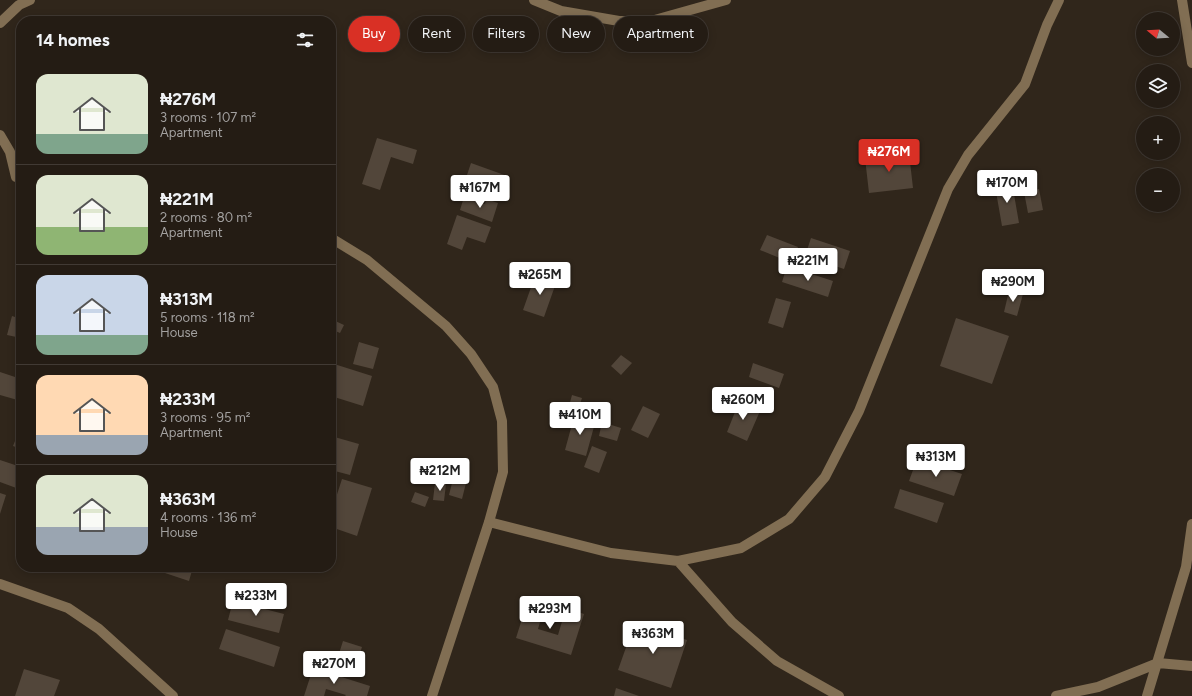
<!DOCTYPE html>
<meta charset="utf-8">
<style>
body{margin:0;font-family:Figtree,sans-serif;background:#2c251d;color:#f1f3f6;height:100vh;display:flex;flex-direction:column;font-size:15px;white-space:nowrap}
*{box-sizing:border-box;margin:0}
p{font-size:13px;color:#a3a1a0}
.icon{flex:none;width:22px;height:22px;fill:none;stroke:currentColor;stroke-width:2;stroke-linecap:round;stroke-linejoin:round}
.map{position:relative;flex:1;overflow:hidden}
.panel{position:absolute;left:16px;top:16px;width:320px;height:556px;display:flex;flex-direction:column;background:#241c14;border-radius:16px;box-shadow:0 2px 10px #0003,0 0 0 1px #413a34}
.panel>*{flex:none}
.banner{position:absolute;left:348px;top:16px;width:380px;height:36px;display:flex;gap:8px}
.needle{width:26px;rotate:288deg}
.fabs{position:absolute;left:1136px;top:12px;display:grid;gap:8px}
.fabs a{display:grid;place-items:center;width:44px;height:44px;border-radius:50%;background:#241c14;box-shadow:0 2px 10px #0003,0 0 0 1px #413a34;font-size:20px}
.price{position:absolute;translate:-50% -34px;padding:0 9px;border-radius:4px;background:#fff;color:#222;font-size:13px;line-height:26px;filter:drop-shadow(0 1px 2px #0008)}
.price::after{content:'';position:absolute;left:50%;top:24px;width:12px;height:9px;margin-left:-6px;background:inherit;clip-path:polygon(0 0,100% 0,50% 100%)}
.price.current{background:#d93025;color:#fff}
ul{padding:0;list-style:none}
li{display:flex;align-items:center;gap:12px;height:100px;padding:0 20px}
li+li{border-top:1px solid #413a34}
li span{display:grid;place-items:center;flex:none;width:112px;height:80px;border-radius:12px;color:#555}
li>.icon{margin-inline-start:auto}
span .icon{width:48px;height:48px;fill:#fffc;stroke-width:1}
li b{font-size:17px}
h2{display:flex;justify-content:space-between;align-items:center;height:48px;padding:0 20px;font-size:17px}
.pill{padding:0 14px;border-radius:18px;background:#241c14;box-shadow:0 2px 10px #0003,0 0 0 1px #413a34;font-size:14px;line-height:36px}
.pill.current{background:#d93025;color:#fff}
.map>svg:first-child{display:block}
</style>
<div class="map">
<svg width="1192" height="696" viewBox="0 0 1192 696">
<rect width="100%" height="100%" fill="#30261b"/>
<path fill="#52463a" d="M120 15 140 21H118Z
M377 138 417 150 413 164 391 157 380 190 362 184Z
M909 153 913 188 869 193 865 158Z
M471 163 510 177 502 198 464 184Z
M1012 183 1019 223 1002 226 995 186Z
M1039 189 1043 210 1028 213 1024 192Z
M464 197 485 204 486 199 498 203 492 222 460 210Z
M457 215 491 227 485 243 467 237 462 250 447 244Z
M767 235 798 247 792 263 760 250Z
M811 238 850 251 844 269 805 256Z
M787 266 833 281 828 297 782 282Z
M535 276 556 283 544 317 523 310Z
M1009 291 1023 294 1017 316 1004 312Z
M776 298 791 302 783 328 768 323Z
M12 316 21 319V338L7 335Z
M956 318 1009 336 992 384 940 366Z
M331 319 344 325 340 333 331 329Z
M359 342 379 348 373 369 353 364Z
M621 355 632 363 621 375 611 366Z
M331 363 372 376 363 406 331 396Z
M753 363 784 374 779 388 749 377Z
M0 372 21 379V401L0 395Z
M751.5 397a4.5 4.5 0 1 1 9 0a4.5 4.5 0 1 1-9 0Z
M572 395 582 398 578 410 569 406Z
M739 402 760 411 747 441 727 432Z
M643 406 660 414 648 438 631 430Z
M574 417 595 423 586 456 565 450Z
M602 422 621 428 617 441 599 436Z
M21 426V449L13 446Z
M331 436 359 444 350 475 331 470Z
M592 446 607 452 599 473 584 467Z
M917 459 962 474 954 496 909 481Z
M0 460 21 467V483L19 489 0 482Z
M454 475 467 479 462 499 449 495Z
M342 479 372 488 357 536 331 527V513Z
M435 483 446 484 444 501 433 500Z
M900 489 944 503 937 523 894 508Z
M415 492 429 497 425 507 411 502Z
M0 493 6 495 0 514Z
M147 567H193L189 581Z
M233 601 284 614 279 633 228 620Z
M527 603 544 608 538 629 558 635 566 608 584 614 571 655 516 638Z
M635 622 687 640 671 688 618 670Z
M226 629 280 647 274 667 219 649Z
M343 641 362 647 355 669 336 663Z
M313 668 370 686 367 696H345L346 695 326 689 324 696H304Z
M24 669 60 680 54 696H15Z
M616 688 639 696H614Z"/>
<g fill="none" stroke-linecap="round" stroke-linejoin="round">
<path stroke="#816e53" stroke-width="10" d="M534 0 561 11 619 21H651L726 0
M1182 0 1192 63
M0 23 19 5 30 0
M0 135 10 152 16 177 21 176
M331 238 367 260 446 326 471 354 493 387 502 421 503 472 489 522 432 696
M489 522 611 553 678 561 741 548 789 519 825 477 859 411 948 189 968 155 1025 84 1047 25 1059 0
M678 561 732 622 777 661 839 696
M0 584 68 608 99 629 173 696
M1056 696 1098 687 1158 663 1192 666
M1147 696 1186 567 1192 524"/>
</g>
</svg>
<div class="fabs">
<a><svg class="needle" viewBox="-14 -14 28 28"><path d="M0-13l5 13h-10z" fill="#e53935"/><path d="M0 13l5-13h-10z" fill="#a3a1a0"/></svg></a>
<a><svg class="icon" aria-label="layers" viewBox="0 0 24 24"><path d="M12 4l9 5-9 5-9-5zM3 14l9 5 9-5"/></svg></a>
<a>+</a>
<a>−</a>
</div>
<b class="price current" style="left:889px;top:173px">₦276M</b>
<b class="price" style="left:1007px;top:204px">₦170M</b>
<b class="price" style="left:480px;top:209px">₦167M</b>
<b class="price" style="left:808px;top:282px">₦221M</b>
<b class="price" style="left:540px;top:296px">₦265M</b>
<b class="price" style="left:1013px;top:303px">₦290M</b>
<b class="price" style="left:743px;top:421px">₦260M</b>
<b class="price" style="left:580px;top:436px">₦410M</b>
<b class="price" style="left:936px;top:478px">₦313M</b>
<b class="price" style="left:440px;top:492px">₦212M</b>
<b class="price" style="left:256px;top:617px">₦233M</b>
<b class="price" style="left:550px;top:630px">₦293M</b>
<b class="price" style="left:653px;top:655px">₦363M</b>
<b class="price" style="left:334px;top:685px">₦270M</b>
<div class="banner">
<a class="pill current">Buy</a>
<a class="pill">Rent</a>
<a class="pill">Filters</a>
<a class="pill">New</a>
<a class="pill">Apartment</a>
</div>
<section class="panel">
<h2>14 homes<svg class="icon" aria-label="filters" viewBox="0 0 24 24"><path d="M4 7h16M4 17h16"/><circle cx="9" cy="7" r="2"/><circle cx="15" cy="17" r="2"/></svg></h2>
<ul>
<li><span style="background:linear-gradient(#dfe7d0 75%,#7fa58c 0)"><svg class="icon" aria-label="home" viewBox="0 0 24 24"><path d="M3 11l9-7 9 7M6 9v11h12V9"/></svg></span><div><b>₦276M</b><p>3 rooms · 107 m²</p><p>Apartment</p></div></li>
<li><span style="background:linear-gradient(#dfe7d0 65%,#8fb573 0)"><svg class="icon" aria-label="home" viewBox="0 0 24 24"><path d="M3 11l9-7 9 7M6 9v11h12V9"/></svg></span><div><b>₦221M</b><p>2 rooms · 80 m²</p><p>Apartment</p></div></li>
<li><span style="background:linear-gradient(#c9d6e8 75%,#7fa58c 0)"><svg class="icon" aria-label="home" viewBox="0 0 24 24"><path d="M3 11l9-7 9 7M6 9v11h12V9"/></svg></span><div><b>₦313M</b><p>5 rooms · 118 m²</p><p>House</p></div></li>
<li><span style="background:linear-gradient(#ffd9b3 75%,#9aa5b1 0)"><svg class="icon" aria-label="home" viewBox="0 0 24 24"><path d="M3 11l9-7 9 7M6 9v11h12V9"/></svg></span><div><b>₦233M</b><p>3 rooms · 95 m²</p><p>Apartment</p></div></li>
<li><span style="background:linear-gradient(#dfe7d0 65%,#9aa5b1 0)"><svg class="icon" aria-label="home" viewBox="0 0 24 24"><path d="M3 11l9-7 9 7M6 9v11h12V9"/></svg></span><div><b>₦363M</b><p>4 rooms · 136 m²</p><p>House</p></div></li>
</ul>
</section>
</div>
